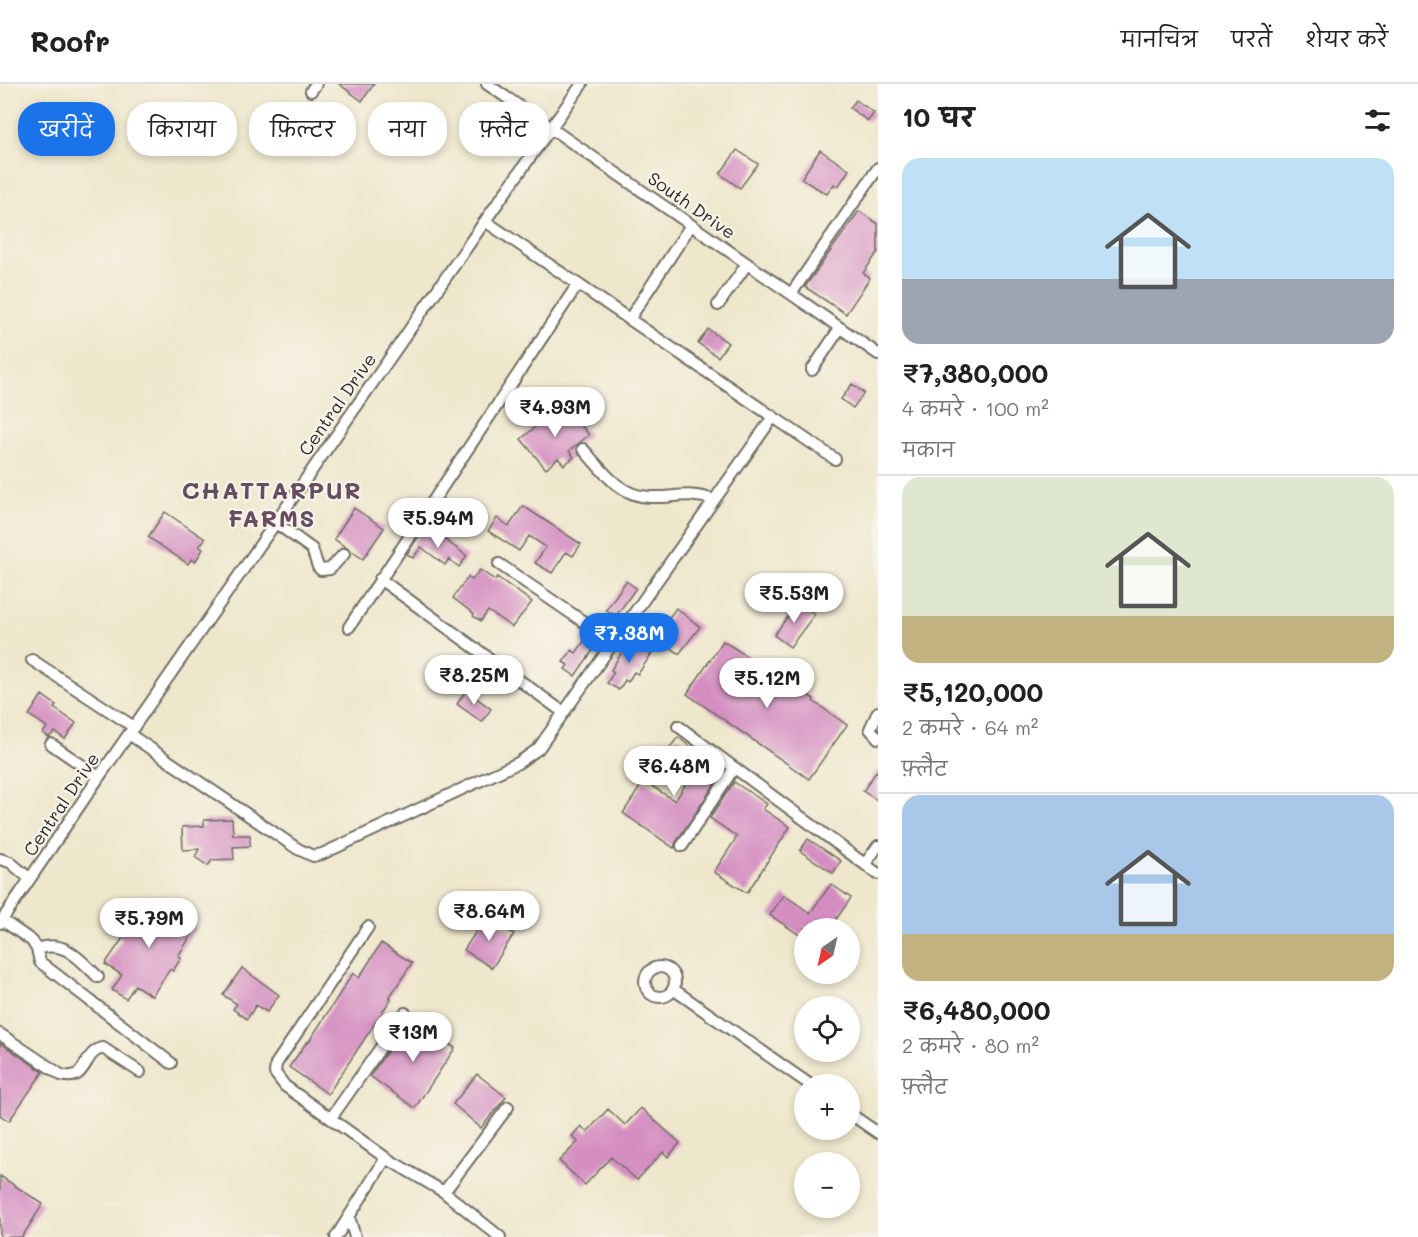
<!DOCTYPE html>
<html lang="hi">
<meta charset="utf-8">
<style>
body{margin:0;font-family:Mali,"Playpen Sans Deva",sans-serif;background:#f2f2f2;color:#222;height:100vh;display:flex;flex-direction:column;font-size:22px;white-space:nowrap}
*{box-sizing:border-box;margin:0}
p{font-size:20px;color:#767676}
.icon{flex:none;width:33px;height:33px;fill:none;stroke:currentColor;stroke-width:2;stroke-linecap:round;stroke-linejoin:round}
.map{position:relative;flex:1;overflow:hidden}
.sheet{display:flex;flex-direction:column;background:#fff;width:540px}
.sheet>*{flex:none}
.banner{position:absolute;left:18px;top:18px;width:570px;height:54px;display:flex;gap:12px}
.needle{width:39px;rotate:214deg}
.controls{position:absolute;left:794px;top:834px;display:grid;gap:12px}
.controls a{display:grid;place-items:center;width:66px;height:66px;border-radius:50%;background:#fff;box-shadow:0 3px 9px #0003;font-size:30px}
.price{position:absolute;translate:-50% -51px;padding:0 14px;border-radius:21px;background:#fff;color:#222;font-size:20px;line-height:39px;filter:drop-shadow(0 2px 3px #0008)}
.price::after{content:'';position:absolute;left:50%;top:36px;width:18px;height:14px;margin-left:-9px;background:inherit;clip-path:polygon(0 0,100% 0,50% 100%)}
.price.on{background:#1a73e8;color:#fff}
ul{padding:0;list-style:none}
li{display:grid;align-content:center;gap:12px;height:318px;padding:0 24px}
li+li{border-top:2px solid #e0e0e0}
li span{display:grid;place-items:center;height:186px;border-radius:18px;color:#555}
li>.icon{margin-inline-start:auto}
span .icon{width:108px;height:108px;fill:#fffc;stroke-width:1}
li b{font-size:26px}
h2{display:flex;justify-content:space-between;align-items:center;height:72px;padding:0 24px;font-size:26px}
.pill{padding:0 21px;border-radius:24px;background:#fff;box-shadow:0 3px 9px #0003;font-size:21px;line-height:54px}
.pill.on{background:#1a73e8;color:#fff}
header{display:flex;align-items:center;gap:36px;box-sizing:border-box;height:84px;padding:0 30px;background:#fff;border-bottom:2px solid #e0e0e0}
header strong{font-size:28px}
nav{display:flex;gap:33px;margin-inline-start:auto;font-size:21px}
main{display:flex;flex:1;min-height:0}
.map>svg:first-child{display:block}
</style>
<header>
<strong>Roofr</strong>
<nav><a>मानचित्र</a><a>परतें</a><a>शेयर करें</a></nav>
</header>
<main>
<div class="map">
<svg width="878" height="1153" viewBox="0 0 878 1153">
<rect width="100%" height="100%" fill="#f7f3e8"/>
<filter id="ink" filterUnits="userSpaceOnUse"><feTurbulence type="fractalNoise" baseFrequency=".0167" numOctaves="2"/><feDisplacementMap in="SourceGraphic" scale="12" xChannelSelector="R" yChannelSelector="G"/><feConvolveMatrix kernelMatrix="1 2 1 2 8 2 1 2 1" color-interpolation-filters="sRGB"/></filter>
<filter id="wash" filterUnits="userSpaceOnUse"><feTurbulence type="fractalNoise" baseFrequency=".008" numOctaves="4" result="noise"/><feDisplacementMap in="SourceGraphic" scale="24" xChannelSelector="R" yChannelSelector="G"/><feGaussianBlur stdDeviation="1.35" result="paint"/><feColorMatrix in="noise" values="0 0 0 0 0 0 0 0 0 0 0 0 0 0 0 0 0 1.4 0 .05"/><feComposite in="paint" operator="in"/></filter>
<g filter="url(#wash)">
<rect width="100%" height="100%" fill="#efe7cc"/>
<g id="blocks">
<path fill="#d48dc1" d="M339 0H374L362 17Z
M856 16 874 29 868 37 850 24Z
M737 66 758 80 740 104 720 90Z
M820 66 849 86 838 103 834 100 827 110 801 95Z
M859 127 878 140V168L863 189 870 194 846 230 805 203Z
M708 245 728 259 718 273 698 259Z
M852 300 864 309 853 324 841 315Z
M563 320 589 351 569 367 574 373 564 381 558 374 546 385 521 355Z
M523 422 581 460 573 472 566 468 552 489 535 479 546 463 529 452 519 467 488 447 497 434 509 442Z
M354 424 384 444 363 475 334 455Z
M165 428 205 455 199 463 203 465 195 478 191 475 188 480 148 453Z
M422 447 429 452 433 447 467 472 459 483 449 475 445 481 421 463 413 474 407 470Z
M480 486 495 496 497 493 532 518 512 543 488 527 481 537 473 532 474 530 453 514 468 493 472 496Z
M626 497 636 504 616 532 606 526Z
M799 518 815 530 790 563 774 551Z
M676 524 700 543 679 570 658 553 665 544 663 542Z
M588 552 598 559 575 592 565 585 568 581 563 578 572 566 576 569Z
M630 555 652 569 638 590 634 588 628 598 625 596 619 606 607 599 614 588 611 586Z
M723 557 814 615 813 617 847 641 809 695 687 610Z
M466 606 491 625 482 638 457 620Z
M42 611 56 621 54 624 76 639 65 655 55 648 49 653 43 649 47 643 29 631Z
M678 653 699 670 697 672 722 689 676 758 674 764 623 729 644 697 675 717 691 692 664 671Z
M878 685V717L863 707Z
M734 698 767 720 763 725 790 743 747 809 714 788 737 753 710 734Z
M232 735 233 751H250V762L233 763 234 775 212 776 208 782 195 773 199 765 183 766 182 743 204 742V736Z
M808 755 841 777 833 789 800 767Z
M831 800 851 814 830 844H804V854L770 831 784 811 810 829Z
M150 813 196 844 178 872 181 874 173 887 170 885 152 912 135 901 126 915 112 906 122 891 105 880 123 854 118 851 126 839 130 841Z
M486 832 514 850 492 884 464 866Z
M381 859 412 879 389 914 391 915 328 1010 289 983 307 958 308 959 353 889 359 894Z
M242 884 279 911 267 928 256 921 247 935 233 925 237 920 223 911Z
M411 935 455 964 415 1024 370 992 393 959 395 960Z
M0 959 43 988 9 1037 0 1031Z
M477 990 506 1013 481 1044 453 1020Z
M641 1024 680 1059 668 1073 663 1068 637 1096 611 1073 585 1101 559 1077 578 1058 572 1052 581 1042 587 1048 608 1025 625 1041Z
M0 1092 43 1120 22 1153H0Z"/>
</g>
</g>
<g filter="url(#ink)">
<use href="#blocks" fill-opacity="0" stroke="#706d63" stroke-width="1.5"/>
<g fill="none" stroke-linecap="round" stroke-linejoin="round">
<defs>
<path id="minor" d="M487 0 878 270
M311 7 316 0
M485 137 835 375
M791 210 878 84
M718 221 747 180
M630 234 691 141
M812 286 840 244
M583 365C601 385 620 413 650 413 674 414 689 407 714 416
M276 439 312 465 318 483 321 486 330 485 344 470
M499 480 613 558
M380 495 563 628
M349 543 578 200
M32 576 134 643
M878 628 870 645 878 654
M678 642 878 790
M129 650 298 765 313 772 322 770 518 679 538 665 773 333
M51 660 99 693
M682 762 734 684
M0 775 10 778 30 795
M865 780 878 762
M2 836 32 857 37 865 40 878 171 979
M0 839 99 693 485 137 582 0
M368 843 280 974 276 980 275 989 285 1002 386 1074 444 1108 500 1153
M37 865C65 855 79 875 98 893
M645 898a15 15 0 1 1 30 0a15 15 0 1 1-30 0Z
M673 905 809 1000
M0 950 61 991C88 999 82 968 103 964L140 988
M849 1029 878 1049
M331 1034 405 929
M444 1108 508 1023
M349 1133 355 1153
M336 1153 386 1074"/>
</defs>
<use href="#minor" stroke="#706d63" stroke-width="14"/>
<use href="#minor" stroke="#fff" stroke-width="10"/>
</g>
</g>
<g text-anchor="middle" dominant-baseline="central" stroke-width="4.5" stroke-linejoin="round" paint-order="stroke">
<g font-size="18" fill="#2b2b2b" stroke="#f7f3e8">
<text transform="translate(692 121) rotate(35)">South Drive</text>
<text transform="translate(337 320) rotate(-55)">Central Drive</text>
<text transform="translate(61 720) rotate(-56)">Central Drive</text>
</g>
<g font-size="24" font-weight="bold" letter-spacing="1.5" fill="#664d60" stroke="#f7f3e8">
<text x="272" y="405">CHATTARPUR<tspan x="272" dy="28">FARMS</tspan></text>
</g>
</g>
</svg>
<div class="controls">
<a><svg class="needle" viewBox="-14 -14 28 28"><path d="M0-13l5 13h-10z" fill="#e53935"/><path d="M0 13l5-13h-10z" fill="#767676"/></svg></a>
<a><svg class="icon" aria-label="locate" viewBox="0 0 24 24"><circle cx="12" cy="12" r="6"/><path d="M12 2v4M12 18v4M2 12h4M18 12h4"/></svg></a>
<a>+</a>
<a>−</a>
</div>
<b class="price" style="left:555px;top:354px">₹4.93M</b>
<b class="price" style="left:438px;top:465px">₹5.94M</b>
<b class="price" style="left:794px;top:540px">₹5.53M</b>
<b class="price on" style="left:629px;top:580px">₹7.38M</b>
<b class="price" style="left:474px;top:622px">₹8.25M</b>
<b class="price" style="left:767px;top:625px">₹5.12M</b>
<b class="price" style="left:674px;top:713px">₹6.48M</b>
<b class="price" style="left:489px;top:858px">₹8.64M</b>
<b class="price" style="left:149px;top:865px">₹5.79M</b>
<b class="price" style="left:413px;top:979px">₹13M</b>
<div class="banner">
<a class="pill on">खरीदें</a>
<a class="pill">किराया</a>
<a class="pill">फ़िल्टर</a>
<a class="pill">नया</a>
<a class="pill">फ़्लैट</a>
</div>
</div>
<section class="sheet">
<h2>10 घर<svg class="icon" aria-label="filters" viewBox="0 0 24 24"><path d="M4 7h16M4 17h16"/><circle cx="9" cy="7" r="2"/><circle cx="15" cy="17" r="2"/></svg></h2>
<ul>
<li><span style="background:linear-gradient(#bfe0f5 65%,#9aa5b1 0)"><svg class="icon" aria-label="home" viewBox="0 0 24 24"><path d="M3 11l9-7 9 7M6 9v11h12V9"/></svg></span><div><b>₹7,380,000</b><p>4 कमरे · 100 m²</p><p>मकान</p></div></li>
<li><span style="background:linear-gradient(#dfe7d0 75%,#c2b280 0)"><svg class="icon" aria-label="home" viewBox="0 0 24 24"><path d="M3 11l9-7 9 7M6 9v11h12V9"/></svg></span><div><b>₹5,120,000</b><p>2 कमरे · 64 m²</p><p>फ़्लैट</p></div></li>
<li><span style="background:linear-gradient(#a9c7e8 75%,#c2b280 0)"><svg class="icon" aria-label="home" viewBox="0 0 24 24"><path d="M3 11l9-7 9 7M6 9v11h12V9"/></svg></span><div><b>₹6,480,000</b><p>2 कमरे · 80 m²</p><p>फ़्लैट</p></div></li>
</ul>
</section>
</main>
